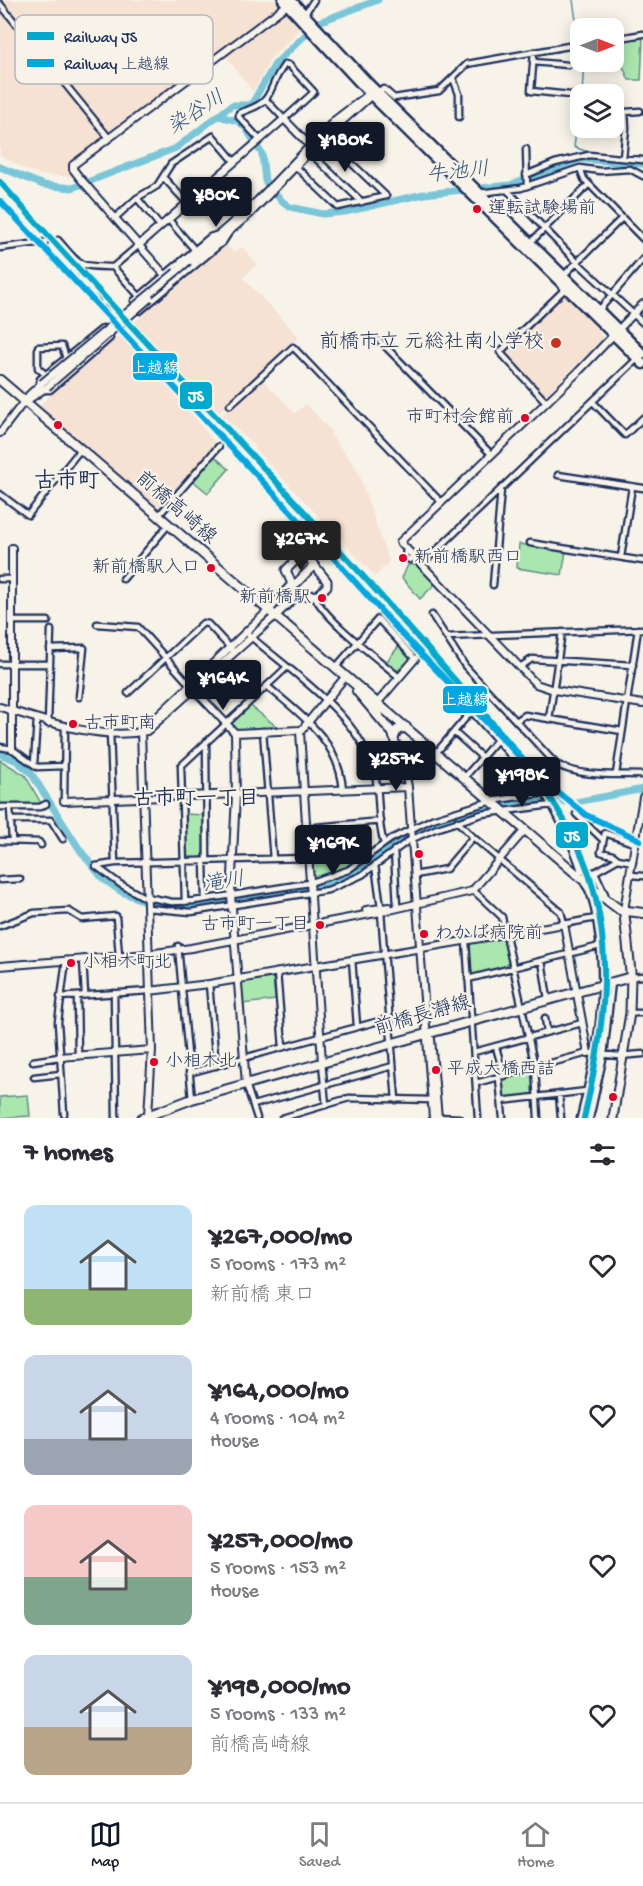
<!DOCTYPE html>
<meta charset="utf-8">
<style>
body{margin:0;font-family:"Gochi Hand","Klee One",sans-serif;background:#f2f2f3;color:#2b2b33;height:100vh;display:flex;flex-direction:column;font-size:22px;white-space:nowrap}
*{box-sizing:border-box;margin:0}
p{font-size:20px;color:#7c7c81}
.icon{flex:none;width:33px;height:33px;fill:none;stroke:currentColor;stroke-width:2;stroke-linecap:round;stroke-linejoin:round}
.map{position:relative;height:1118px;overflow:hidden}
.panel{display:flex;flex-direction:column;background:#fff;flex:1}
.panel>*{flex:none}
.needle{width:39px;rotate:90deg}
.tools{position:absolute;left:570px;top:18px;display:grid;gap:12px}
.tools a{display:grid;place-items:center;width:54px;height:54px;border-radius:12px;background:#fff;box-shadow:0 3px 15px #0003;font-size:30px}
.price{position:absolute;translate:-50% -51px;padding:0 14px;border-radius:6px;background:#111827;color:#fff;font-size:20px;line-height:39px;filter:drop-shadow(0 2px 3px #0008)}
.price::after{content:'';position:absolute;left:50%;top:36px;width:18px;height:14px;margin-left:-9px;background:inherit;clip-path:polygon(0 0,100% 0,50% 100%)}
.price.active{background:#222;color:#fff}
ul{padding:0;list-style:none}
li{display:flex;align-items:center;gap:18px;height:150px;padding:0 24px}
li span{display:grid;place-items:center;flex:none;width:168px;height:120px;border-radius:12px;color:#555}
li>.icon{margin-inline-start:auto}
span .icon{width:72px;height:72px;fill:#fffc;stroke-width:1}
li b{font-size:26px}
h2{display:flex;justify-content:space-between;align-items:center;height:72px;padding:0 24px;font-size:26px}
.menu{display:flex;justify-content:space-around;align-items:center;height:84px;border-top:2px solid #e1e1e2;background:#fff;font-size:16px;color:#7c7c81}
.menu a{display:grid;justify-items:center;gap:3px}
.menu .active{color:#111827}
.map>svg:first-child{display:block}
</style>
<div class="map">
<svg width="643" height="1118" viewBox="0 0 643 1118">
<rect width="100%" height="100%" fill="#f7f3e8"/>
<filter id="ink" filterUnits="userSpaceOnUse"><feTurbulence type="fractalNoise" baseFrequency=".0167" numOctaves="2"/><feDisplacementMap in="SourceGraphic" scale="12" xChannelSelector="R" yChannelSelector="G"/><feConvolveMatrix kernelMatrix="1 2 1 2 8 2 1 2 1" color-interpolation-filters="sRGB"/></filter>
<g filter="url(#ink)">
<path fill="#f5e2d3" d="M0 0H275L281 6 110 136Z
M0 10 101 133V141L67 168 74 177 41 175 24 169 0 155Z
M284 10 299 28 293 37 271 58 253 92 224 54Z
M226 245 234 253 242 247 257 264 243 278 299 337 218 413 135 324 136 321Z
M564 293 599 329 598 331 603 338 544 397 503 351Z
M123 332 217 445 160 509 41 408V404Z
M262 379 295 413 306 404 331 431V435L357 469 389 562 375 576 255 449V446L221 415Z"/>
<path fill="#a9e7ae" stroke="#628b86" stroke-width="1.5" d="M643 38 641 80H629L621 62 614 61V41Z
M214 456 229 469 208 493 193 481Z
M519 544 566 551 562 575 517 568Z
M408 565H416L435 584 420 599 402 578Z
M400 645 412 658 396 672 386 662Z
M248 704 276 726 275 728 236 729 230 722Z
M0 760 25 775 42 805 0 806Z
M184 814 204 815 203 859 186 860Z
M356 826 360 859 354 866 312 881 308 831Z
M503 937 509 966 472 977 469 942Z
M273 976 275 1000 242 1004 241 981Z
M530 1071 533 1073 532 1096 505 1100 502 1081Z
M28 1095 30 1116 0 1118V1097Z"/>
<g fill="none" stroke-linecap="round" stroke-linejoin="round">
<path stroke="#548aa8" stroke-width="1.5" d="M573 0 579 41
M582 94 584 62
M580 103 574 147 591 153"/>
<path stroke="#7ac6d9" stroke-width="7" d="M219 116 238 121 245 127 262 154 265 181 282 201 290 207 323 214 345 212 424 194 510 185 580 159 643 164
M0 167 43 185 72 188 176 148 232 105H251L275 64 319 22 378 0
M0 754 17 761 31 773 80 850 103 879 122 892 152 904 191 906 330 884 355 873 398 841 440 821 506 804 530 801 576 802 643 789"/>
<defs>
<path id="minor" d="M0 4 109 138
M304 15 314 0
M614 39 643 34
M534 52 531 91 580 96
M533 62 568 65
M453 78 459 94V117
M376 91 384 89 394 98 439 91 467 64 580 44
M322 135 386 196
M260 140 239 117V113C278 101 264 92 285 64L289 65 314 92 284 119 266 100
M526 149 527 186
M309 152 362 202
M623 158 626 128 625 112 640 111
M295 166 338 207 386 196
M580 168 584 179 643 239
M526 175 555 163 589 155 643 160
M163 177 187 203
M508 191 577 262 643 323
M479 193 521 188 580 168 600 171 630 169 643 176
M137 198 160 226
M115 218 137 198 157 186 171 164 213 136 235 162
M168 219 194 249
M219 234 210 237 134 301 140 311 223 242 230 231
M58 240C82 267 76 266 113 267L139 245
M531 242 589 184
M0 248 45 242
M113 267 139 296
M563 276 622 218
M599 310 643 259
M379 340 491 454
M46 375 38 368V347L62 346 66 358
M39 386 40 379 103 328 109 331 110 338 50 390H43
M546 402 500 352 566 288
M593 402 625 435 643 418
M230 405 293 347 441 502
M558 475 643 488
M0 494 28 515 80 450
M159 515 219 446
M530 543 643 561
M406 549 405 557 410 560 414 558
M621 557 632 487
M421 565 637 359
M0 579H12
M123 579 169 524
M493 585 501 489
M314 595C324 619 378 659 399 677
M432 615 465 666 556 764C582 778 614 774 643 775
M12 621H48
M97 624 138 627 191 686
M249 635C292 673 358 714 374 771 381 794 376 821 384 843
M446 637 643 629
M50 649 84 648 79 697
M0 664H50
M336 667 378 619 415 659
M520 667 532 659 633 665
M267 686C301 715 339 740 343 790
M128 693 203 623 208 624 234 652
M549 719 562 632
M516 721 525 715 622 731
M48 724 51 630
M263 731 273 859
M110 732 115 863
M454 732 525 796
M206 742 207 860
M0 747 12 749 37 767 64 766
M436 753 469 714 473 713 518 764C537 768 577 851 581 872
M34 764 37 720
M616 774 638 629
M464 778 497 740
M64 801 65 727
M0 807H40L46 804
M10 808 12 841
M576 814 602 839
M11 820H51L63 839
M457 821 473 837
M306 828 381 821
M0 841 39 842 41 845
M394 850 397 906
M618 859 613 855 601 852 605 833 636 844
M204 861 205 899
M375 865 381 907
M96 866 120 884 142 896 172 902 194 901 309 883 348 870 391 839 432 819 491 801 544 793
M96 866 115 863 307 858
M580 871 595 872 618 859 633 862
M595 872 605 894
M415 875 446 869 473 837 561 912 564 924 596 918
M631 875 643 876
M0 880 20 879
M474 891 502 917 535 1067 538 1118
M185 902 181 766 286 668
M147 908 191 912 328 890 362 875 408 841 435 829 482 814 552 805
M381 912 396 1100
M0 926 34 913 69 911 82 919 116 916 119 956
M466 941 478 1118
M178 946 192 1099
M83 959 85 995
M352 959 357 1026
M542 961 548 999
M277 972 283 1047
M631 977 643 976
M468 979 600 946
M209 984 216 1066
M114 993 116 1118
M77 996 78 1056
M60 997 149 991
M630 1013H643
M545 1018 547 1032
M496 1047 504 1076
M474 1052 582 1023
M33 1061 59 1057
M322 1062 326 1105
M189 1073 390 1018
M34 1077 61 1074
M499 1078 503 1118
M476 1083 588 1053 619 1056 643 1054
M246 1084 257 1118
M559 1094 561 1118
M501 1101 587 1091
M253 1105 393 1066
M64 1114 58 1022 66 960
M437 1117 459 1118
M282 1118 349 1098 431 1100
M580 1118C597 1050 608 995 597 925 595 914 593 894 585 885
M590 1118 604 1055 612 982"/>
<path id="tertiary" d="M212 182 244 217
M139 245 284 119 312 148
M193 262 250 214 320 141 374 93
M176 272 257 201 335 120 373 91
M164 274 79 177 73 169V165L287 5
M643 304 578 372 400 542 536 684 554 690 643 704
M25 402 47 387
M0 433 29 395 42 383
M12 548V749
M191 686 235 733 236 795 231 895 246 1084
M0 707C45 721 99 741 147 731L274 617
M380 715 376 707 379 701 415 659
M235 733 300 730
M392 734 403 759 408 787 433 1118
M64 801 408 787
M366 910 389 907
M624 910 643 797
M0 966 148 954 191 948 381 912 472 891 525 830
M149 991 209 984 564 924 588 1053
M428 1033 431 1039 438 1118
M59 1057 152 1050
M322 1062 300 732 346 676
M148 1115 152 1050 141 732 268 611"/>
<path id="secondary" d="M291 589 314 565
M268 611 292 584 286 570 301 555H306L327 581V586L318 595 296 596 274 617
M613 1118 630 1013 631 977"/>
<path id="primary" d="M0 380 608 901 620 910 643 913
M357 691 390 730
M394 737 397 730 406 727
M142 1118 192 1099 631 977 624 910"/>
<path id="trunk" d="M283 0 372 96 643 364
M291 0 368 83 643 354"/>
</defs>
<use href="#minor" stroke="#1b2f5e" stroke-width="9"/>
<use href="#tertiary" stroke="#1b2f5e" stroke-width="10"/>
<use href="#secondary" stroke="#1b2f5e" stroke-width="11"/>
<use href="#primary" stroke="#1b2f5e" stroke-width="12"/>
<use href="#trunk" stroke="#1b2f5e" stroke-width="13"/>
<use href="#minor" stroke="#f7f3e8" stroke-width="4.5"/>
<use href="#tertiary" stroke="#f7f3e8" stroke-width="6"/>
<use href="#secondary" stroke="#f7f3e8" stroke-width="7"/>
<use href="#primary" stroke="#f7f3e8" stroke-width="8"/>
<use href="#trunk" stroke="#f7f3e8" stroke-width="8"/>
<path stroke="#1b2f5e" stroke-width="1.5" stroke-dasharray="9 4.5" stroke-linecap="butt" d="M61 250 79 276
M96 294 112 315
M325 547 496 729"/>
<defs>
<path id="tertiary-bridge" d="M42 383 176 272
M47 387 150 298"/>
</defs>
<use href="#tertiary-bridge" stroke="#1b2f5e" stroke-width="10" stroke-linecap="butt"/>
<use href="#tertiary-bridge" stroke="#f7f3e8" stroke-width="6"/>
<defs>
<path id="rail-1" d="M0 182C142 342 293 494 433 655 488 719 560 791 588 871 616 954 603 1035 584 1118"/>
<path id="rail-2" d="M0 201 323 546 400 632 539 777 586 815 640 840"/>
</defs>
<use href="#rail-1" stroke="#f7f3e8" stroke-width="10"/>
<use href="#rail-2" stroke="#f7f3e8" stroke-width="10"/>
<use href="#rail-1" stroke="#00a9ce" stroke-width="6"/>
<use href="#rail-2" stroke="#00a7e3" stroke-width="6"/>
</g>
</g>
<g fill="#e4002b" stroke="#f7f3e8" stroke-width="2">
<circle cx="477" cy="209" r="5"/>
<circle cx="525" cy="418" r="5"/>
<circle cx="58" cy="425" r="5"/>
<circle cx="403" cy="558" r="5"/>
<circle cx="211" cy="568" r="5"/>
<circle cx="322" cy="598" r="5"/>
<circle cx="73" cy="724" r="5"/>
<circle cx="419" cy="854" r="5"/>
<circle cx="320" cy="925" r="5"/>
<circle cx="424" cy="934" r="5"/>
<circle cx="71" cy="963" r="5"/>
<circle cx="154" cy="1062" r="5"/>
<circle cx="436" cy="1070" r="5"/>
<circle cx="613" cy="1097" r="5"/>
</g>
<circle fill="#c8321e" stroke="#f7f3e8" stroke-width="2" cx="556" cy="343" r="6"/>
<g text-anchor="middle" dominant-baseline="central" stroke-width="4.5" stroke-linejoin="round" paint-order="stroke">
<g font-size="18" fill="#1b2f5e" stroke="#f7f3e8" text-anchor="start">
<text x="488" y="209">運転試験場前</text>
<text x="514" y="418" text-anchor="end">市町村会館前</text>
<text x="414" y="558">新前橋駅西口</text>
<text x="200" y="568" text-anchor="end">新前橋駅入口</text>
<text x="311" y="598" text-anchor="end">新前橋駅</text>
<text x="84" y="724">古市町南</text>
<text x="309" y="925" text-anchor="end">古市町一丁目</text>
<text x="435" y="934">わかば病院前</text>
<text x="82" y="963">小相木町北</text>
<text x="165" y="1062">小相木北</text>
<text x="447" y="1070">平成大橋西詰</text>
</g>
<g font-size="20" fill="#1b2f5e" stroke="#f7f3e8" text-anchor="end">
<text x="544" y="343">前橋市立 元総社南小学校</text>
</g>
<g font-size="20" fill="#1b2f5e" stroke="#f7f3e8">
<text transform="translate(175 509) rotate(41)">前橋高崎線</text>
<text transform="translate(423 1017) rotate(-16)">前橋長瀞線</text>
</g>
<g font-size="21" font-style="italic" fill="#33557d" stroke="#f7f3e8">
<text transform="translate(197 114) rotate(-33)">染谷川</text>
<text transform="translate(458 174) rotate(-6)">牛池川</text>
<text transform="translate(224 884) rotate(-9)">滝川</text>
</g>
<g font-size="21" font-weight="bold" fill="#1b2f5e" stroke="#f7f3e8">
<text x="196" y="800">古市町一丁目</text>
</g>
<g font-size="22" font-weight="bold" fill="#1b2f5e" stroke="#f7f3e8">
<text x="67" y="483">古市町</text>
</g>
</g>
<rect x="15" y="15" width="198" height="69" rx="9" fill="#f7f3e8" stroke="#b5b8bf" stroke-width="1.5"/>
<rect x="27" y="32" width="27" height="8" fill="#00a9ce"/>
<rect x="27" y="59" width="27" height="8" fill="#00a7e3"/>
<g font-size="16" fill="#1b2f5e">
<text x="64" y="42">Railway JS</text>
<text x="64" y="69">Railway 上越線</text>
</g>
<g stroke="#f7f3e8" stroke-width="2">
<rect x="132" y="352" width="46" height="29" rx="6" fill="#00a7e3"/>
<rect x="179" y="381" width="34" height="29" rx="6" fill="#00a9ce"/>
<rect x="442" y="685" width="46" height="29" rx="6" fill="#00a7e3"/>
<rect x="555" y="821" width="34" height="28" rx="6" fill="#00a9ce"/>
</g>
<g font-size="16" text-anchor="middle" font-weight="bold" fill="#fff">
<text x="155" y="373">上越線</text>
<text x="196" y="401">JS</text>
<text x="465" y="705">上越線</text>
<text x="572" y="841">JS</text>
</g>
</svg>
<div class="tools">
<a><svg class="needle" viewBox="-14 -14 28 28"><path d="M0-13l5 13h-10z" fill="#e53935"/><path d="M0 13l5-13h-10z" fill="#7c7c81"/></svg></a>
<a><svg class="icon" aria-label="layers" viewBox="0 0 24 24"><path d="M12 4l9 5-9 5-9-5zM3 14l9 5 9-5"/></svg></a>
</div>
<b class="price" style="left:345px;top:173px">¥180K</b>
<b class="price" style="left:216px;top:228px">¥80K</b>
<b class="price active" style="left:301px;top:572px">¥267K</b>
<b class="price" style="left:223px;top:711px">¥164K</b>
<b class="price" style="left:396px;top:792px">¥257K</b>
<b class="price" style="left:522px;top:808px">¥198K</b>
<b class="price" style="left:333px;top:876px">¥169K</b>
</div>
<section class="panel">
<h2>7 homes<svg class="icon" aria-label="filters" viewBox="0 0 24 24"><path d="M4 7h16M4 17h16"/><circle cx="9" cy="7" r="2"/><circle cx="15" cy="17" r="2"/></svg></h2>
<ul>
<li><span style="background:linear-gradient(#bfe0f5 70%,#8fb573 0)"><svg class="icon" aria-label="home" viewBox="0 0 24 24"><path d="M3 11l9-7 9 7M6 9v11h12V9"/></svg></span><div><b>¥267,000/mo</b><p>5 rooms · 173 m²</p><p>新前橋 東口</p></div><svg class="icon" aria-label="heart" viewBox="0 0 24 24"><path d="M12 20l-8-8c-3-5 5-10 8-4 3-6 11-1 8 4z"/></svg></li>
<li><span style="background:linear-gradient(#c9d6e8 70%,#9aa5b1 0)"><svg class="icon" aria-label="home" viewBox="0 0 24 24"><path d="M3 11l9-7 9 7M6 9v11h12V9"/></svg></span><div><b>¥164,000/mo</b><p>4 rooms · 104 m²</p><p>House</p></div><svg class="icon" aria-label="heart" viewBox="0 0 24 24"><path d="M12 20l-8-8c-3-5 5-10 8-4 3-6 11-1 8 4z"/></svg></li>
<li><span style="background:linear-gradient(#f6c9c9 60%,#7fa58c 0)"><svg class="icon" aria-label="home" viewBox="0 0 24 24"><path d="M3 11l9-7 9 7M6 9v11h12V9"/></svg></span><div><b>¥257,000/mo</b><p>5 rooms · 153 m²</p><p>House</p></div><svg class="icon" aria-label="heart" viewBox="0 0 24 24"><path d="M12 20l-8-8c-3-5 5-10 8-4 3-6 11-1 8 4z"/></svg></li>
<li><span style="background:linear-gradient(#c9d6e8 60%,#b9a48a 0)"><svg class="icon" aria-label="home" viewBox="0 0 24 24"><path d="M3 11l9-7 9 7M6 9v11h12V9"/></svg></span><div><b>¥198,000/mo</b><p>5 rooms · 133 m²</p><p>前橋高崎線</p></div><svg class="icon" aria-label="heart" viewBox="0 0 24 24"><path d="M12 20l-8-8c-3-5 5-10 8-4 3-6 11-1 8 4z"/></svg></li>
</ul>
</section>
<nav class="menu">
<a class="active"><svg class="icon" aria-label="map" viewBox="0 0 24 24"><path d="M3 6l6-2 6 2 6-2v14l-6 2-6-2-6 2zM9 4v14M15 6v14"/></svg>Map</a>
<a><svg class="icon" aria-label="saved" viewBox="0 0 24 24"><path d="M7 4h10v16l-5-4-5 4z"/></svg>Saved</a>
<a><svg class="icon" aria-label="home" viewBox="0 0 24 24"><path d="M3 11l9-7 9 7M6 9v11h12V9"/></svg>Home</a>
</nav>
